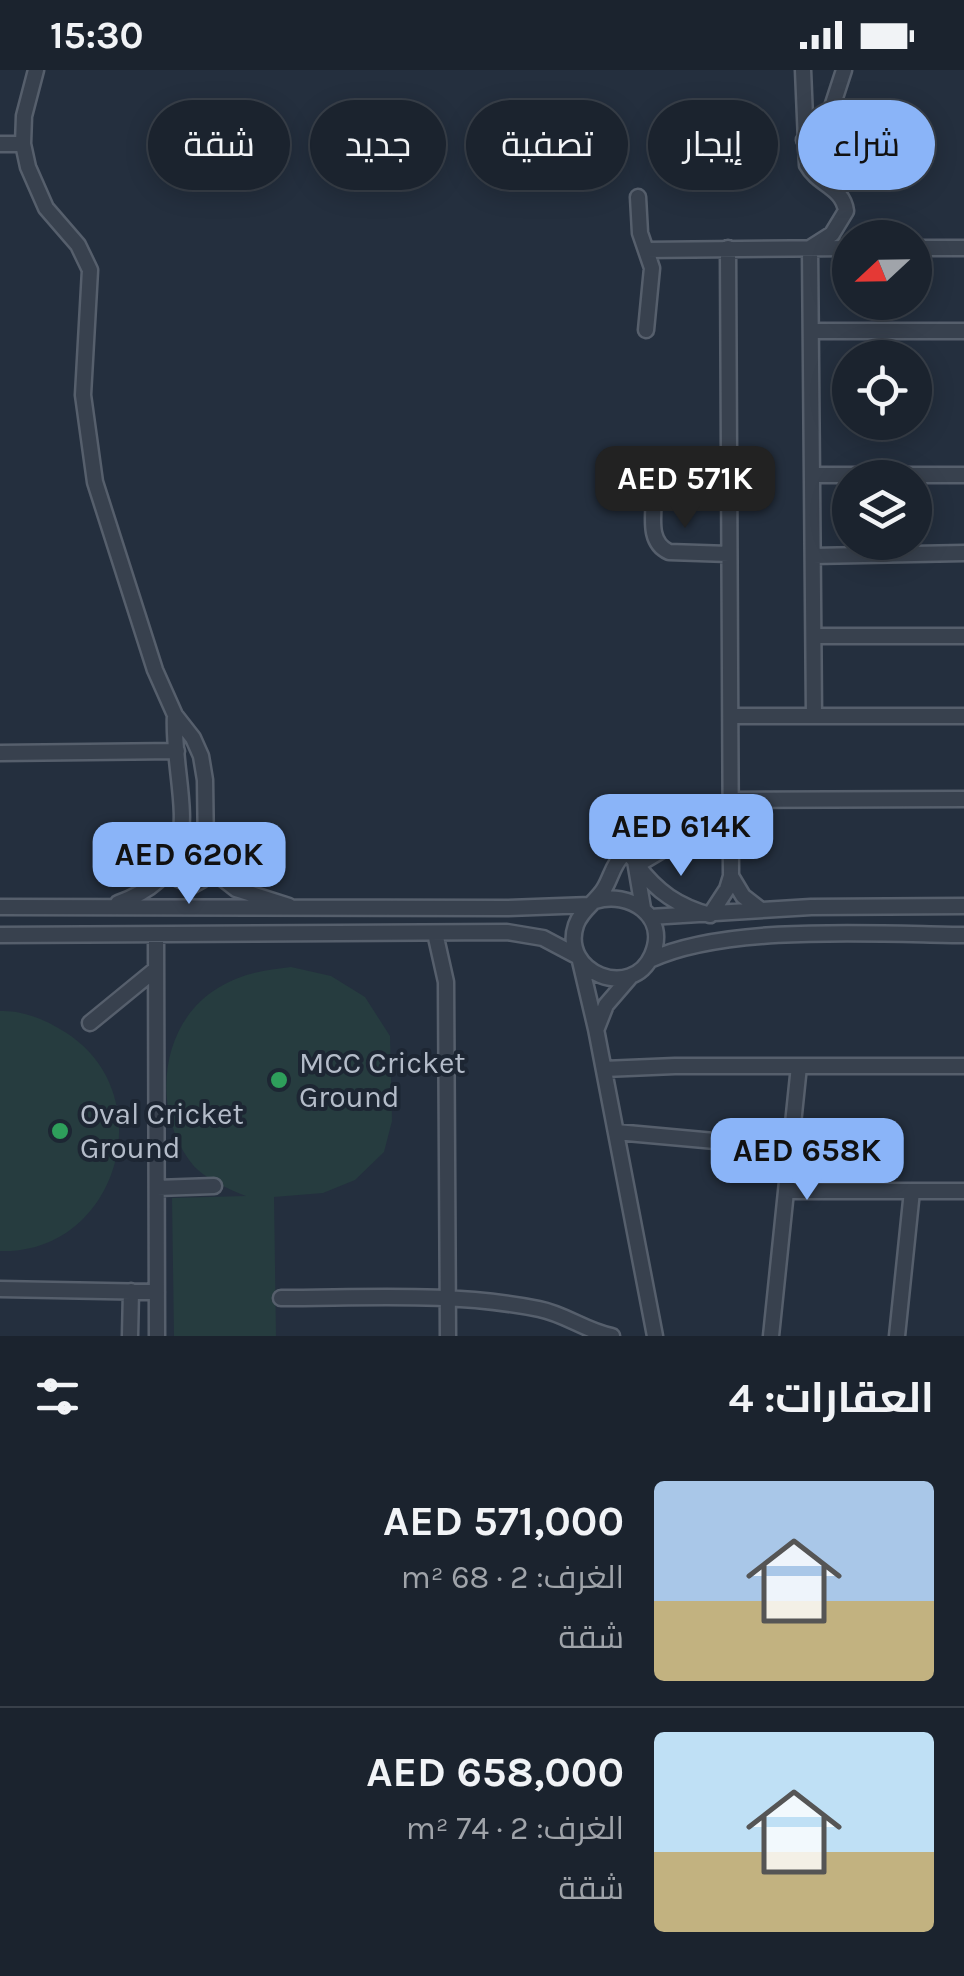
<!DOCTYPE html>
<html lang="ar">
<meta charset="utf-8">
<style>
body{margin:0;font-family:Karla,Cairo,sans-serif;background:#282f3a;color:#f1f3f6;direction:rtl;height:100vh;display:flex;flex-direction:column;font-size:38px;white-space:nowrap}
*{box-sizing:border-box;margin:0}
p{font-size:32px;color:#a0a4aa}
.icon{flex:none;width:55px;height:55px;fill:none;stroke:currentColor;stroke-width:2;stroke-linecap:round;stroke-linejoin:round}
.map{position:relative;height:1266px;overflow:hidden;direction:ltr}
.panel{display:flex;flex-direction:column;background:#1b232e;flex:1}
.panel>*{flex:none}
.hud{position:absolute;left:30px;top:30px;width:905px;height:90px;direction:rtl;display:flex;gap:20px}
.needle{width:65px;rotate:248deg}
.fabs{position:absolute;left:832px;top:150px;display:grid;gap:20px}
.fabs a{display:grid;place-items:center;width:100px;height:100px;border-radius:50%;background:#1b232e;box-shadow:0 5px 25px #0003,0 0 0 2px #39404a;font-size:50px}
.price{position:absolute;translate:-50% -85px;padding:0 22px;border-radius:20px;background:#8ab4f8;color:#111;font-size:32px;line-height:65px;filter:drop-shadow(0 2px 5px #0008)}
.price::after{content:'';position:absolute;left:50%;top:60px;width:30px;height:22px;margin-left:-15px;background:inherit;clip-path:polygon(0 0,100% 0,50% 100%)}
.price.on{background:#222;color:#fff}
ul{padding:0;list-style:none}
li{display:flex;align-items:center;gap:30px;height:250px;padding:0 30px}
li+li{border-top:2px solid #39404a}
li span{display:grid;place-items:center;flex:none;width:280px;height:200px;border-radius:10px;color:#555}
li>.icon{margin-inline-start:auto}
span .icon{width:120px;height:120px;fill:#fffc;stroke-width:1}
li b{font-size:42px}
h2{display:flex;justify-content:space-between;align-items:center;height:120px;padding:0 30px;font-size:42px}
.tag{padding:0 35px;border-radius:45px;background:#1b232e;box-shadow:0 5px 25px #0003,0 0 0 2px #39404a;font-size:35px;line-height:90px}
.tag.on{background:#8ab4f8;color:#111}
.status{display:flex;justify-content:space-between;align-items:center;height:70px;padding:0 50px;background:#1b232e;direction:ltr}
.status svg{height:28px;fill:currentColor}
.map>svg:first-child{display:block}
</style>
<div class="status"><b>15:30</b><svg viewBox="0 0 49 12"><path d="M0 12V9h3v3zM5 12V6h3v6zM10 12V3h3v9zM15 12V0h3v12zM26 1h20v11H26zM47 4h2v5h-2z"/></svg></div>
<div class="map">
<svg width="964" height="1266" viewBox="0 0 964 1266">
<rect width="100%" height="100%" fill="#242f3e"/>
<path fill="#263c3f" d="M291 897 331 906 365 927 390 966 392 1051 384 1082 355 1110 323 1123 274 1127 276 1266H174L172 1128 246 1126C230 1120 204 1108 193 1095 151 1043 158 954 218 918 242 903 265 900 291 897Z
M0 941C23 940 46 950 65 962 164 1024 118 1185 0 1181Z"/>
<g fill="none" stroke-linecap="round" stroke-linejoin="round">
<defs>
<path id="minor" d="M36 0 24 46 23 74 28 97 46 138 78 175 90 200 83 325 95 412 155 600 175 645 193 668 201 686 205 710 206 783 218 805 236 819 289 836
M803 0 807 95C818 115 843 117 846 141L832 164 810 178 814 646
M804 70 832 37 844 0
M0 74H23
M638 127 640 163 652 198 646 260
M728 178 731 806 727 819 710 845C678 836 657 822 637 795L679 770 731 751
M915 178H964
M646 180 850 178
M811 261H964
M812 405H964
M654 425C654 445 647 472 669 482L729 484
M813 486 964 483
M814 566H964
M732 646H964
M0 683 177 681
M732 730 964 729
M172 796 178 809 193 815 202 810 212 796
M731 806 743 826 761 840
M595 831C629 820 669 846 652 885 632 931 560 903 576 855 581 840 596 832 604 819 611 808 613 794 623 785H630L635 791 643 838
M118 833C216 799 171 720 175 645
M0 837 508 838 590 835
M650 847 811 837 964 836
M435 863 446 912 448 1266
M0 865 507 862 543 868 577 886
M156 865 157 1266
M650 890C726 854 878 864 964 865
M580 891 596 959 655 1266
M90 953 156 899
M597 958 606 935 631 906
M604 999 675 996H964
M616 1062 791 1078
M157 1118 214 1116
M786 1121H964
M0 1219 157 1222
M281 1228C366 1228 455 1222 539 1239 565 1244 586 1261 612 1266
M130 1266 131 1221
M771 1266 799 996
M897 1266 912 1121"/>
</defs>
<use href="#minor" stroke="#565f6c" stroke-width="19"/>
<use href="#minor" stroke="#38414e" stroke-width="14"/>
</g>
<g fill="#2e9e5b" stroke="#1d2633" stroke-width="4">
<circle cx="279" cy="1010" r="10"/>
<circle cx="60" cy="1061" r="10"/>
</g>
<g text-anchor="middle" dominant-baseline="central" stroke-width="8" stroke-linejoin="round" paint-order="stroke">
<g font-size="30" fill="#b4bcc9" stroke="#1d2633" text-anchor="start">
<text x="299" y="993">MCC Cricket<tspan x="299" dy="34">Ground</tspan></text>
<text x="80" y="1044">Oval Cricket<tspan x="80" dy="34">Ground</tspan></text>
</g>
</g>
</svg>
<div class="fabs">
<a><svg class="needle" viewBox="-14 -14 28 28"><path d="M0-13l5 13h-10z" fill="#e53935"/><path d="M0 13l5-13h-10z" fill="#a0a4aa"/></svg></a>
<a><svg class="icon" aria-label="locate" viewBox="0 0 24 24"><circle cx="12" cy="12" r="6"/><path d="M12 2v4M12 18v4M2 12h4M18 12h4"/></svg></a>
<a><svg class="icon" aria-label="layers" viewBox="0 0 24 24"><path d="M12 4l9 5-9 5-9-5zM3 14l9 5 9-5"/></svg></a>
</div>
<b class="price on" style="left:685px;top:461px">AED 571K</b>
<b class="price" style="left:681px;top:809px">AED 614K</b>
<b class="price" style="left:189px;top:837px">AED 620K</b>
<b class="price" style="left:807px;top:1133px">AED 658K</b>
<div class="hud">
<a class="tag on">شراء</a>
<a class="tag">إيجار</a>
<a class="tag">تصفية</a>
<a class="tag">جديد</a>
<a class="tag">شقة</a>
</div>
</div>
<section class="panel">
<h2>العقارات: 4<svg class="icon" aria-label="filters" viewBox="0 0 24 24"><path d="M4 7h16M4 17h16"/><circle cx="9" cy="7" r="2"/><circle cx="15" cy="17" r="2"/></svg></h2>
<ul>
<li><span style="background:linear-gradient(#a9c7e8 60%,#c2b280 0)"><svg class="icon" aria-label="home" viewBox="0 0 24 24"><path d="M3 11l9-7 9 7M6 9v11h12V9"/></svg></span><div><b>AED 571,000</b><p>الغرف: 2 · 68 m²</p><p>شقة</p></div></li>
<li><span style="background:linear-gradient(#bfe0f5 60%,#c2b280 0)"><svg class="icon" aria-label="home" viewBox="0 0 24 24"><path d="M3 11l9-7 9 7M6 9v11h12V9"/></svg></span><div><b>AED 658,000</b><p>الغرف: 2 · 74 m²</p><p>شقة</p></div></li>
</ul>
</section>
